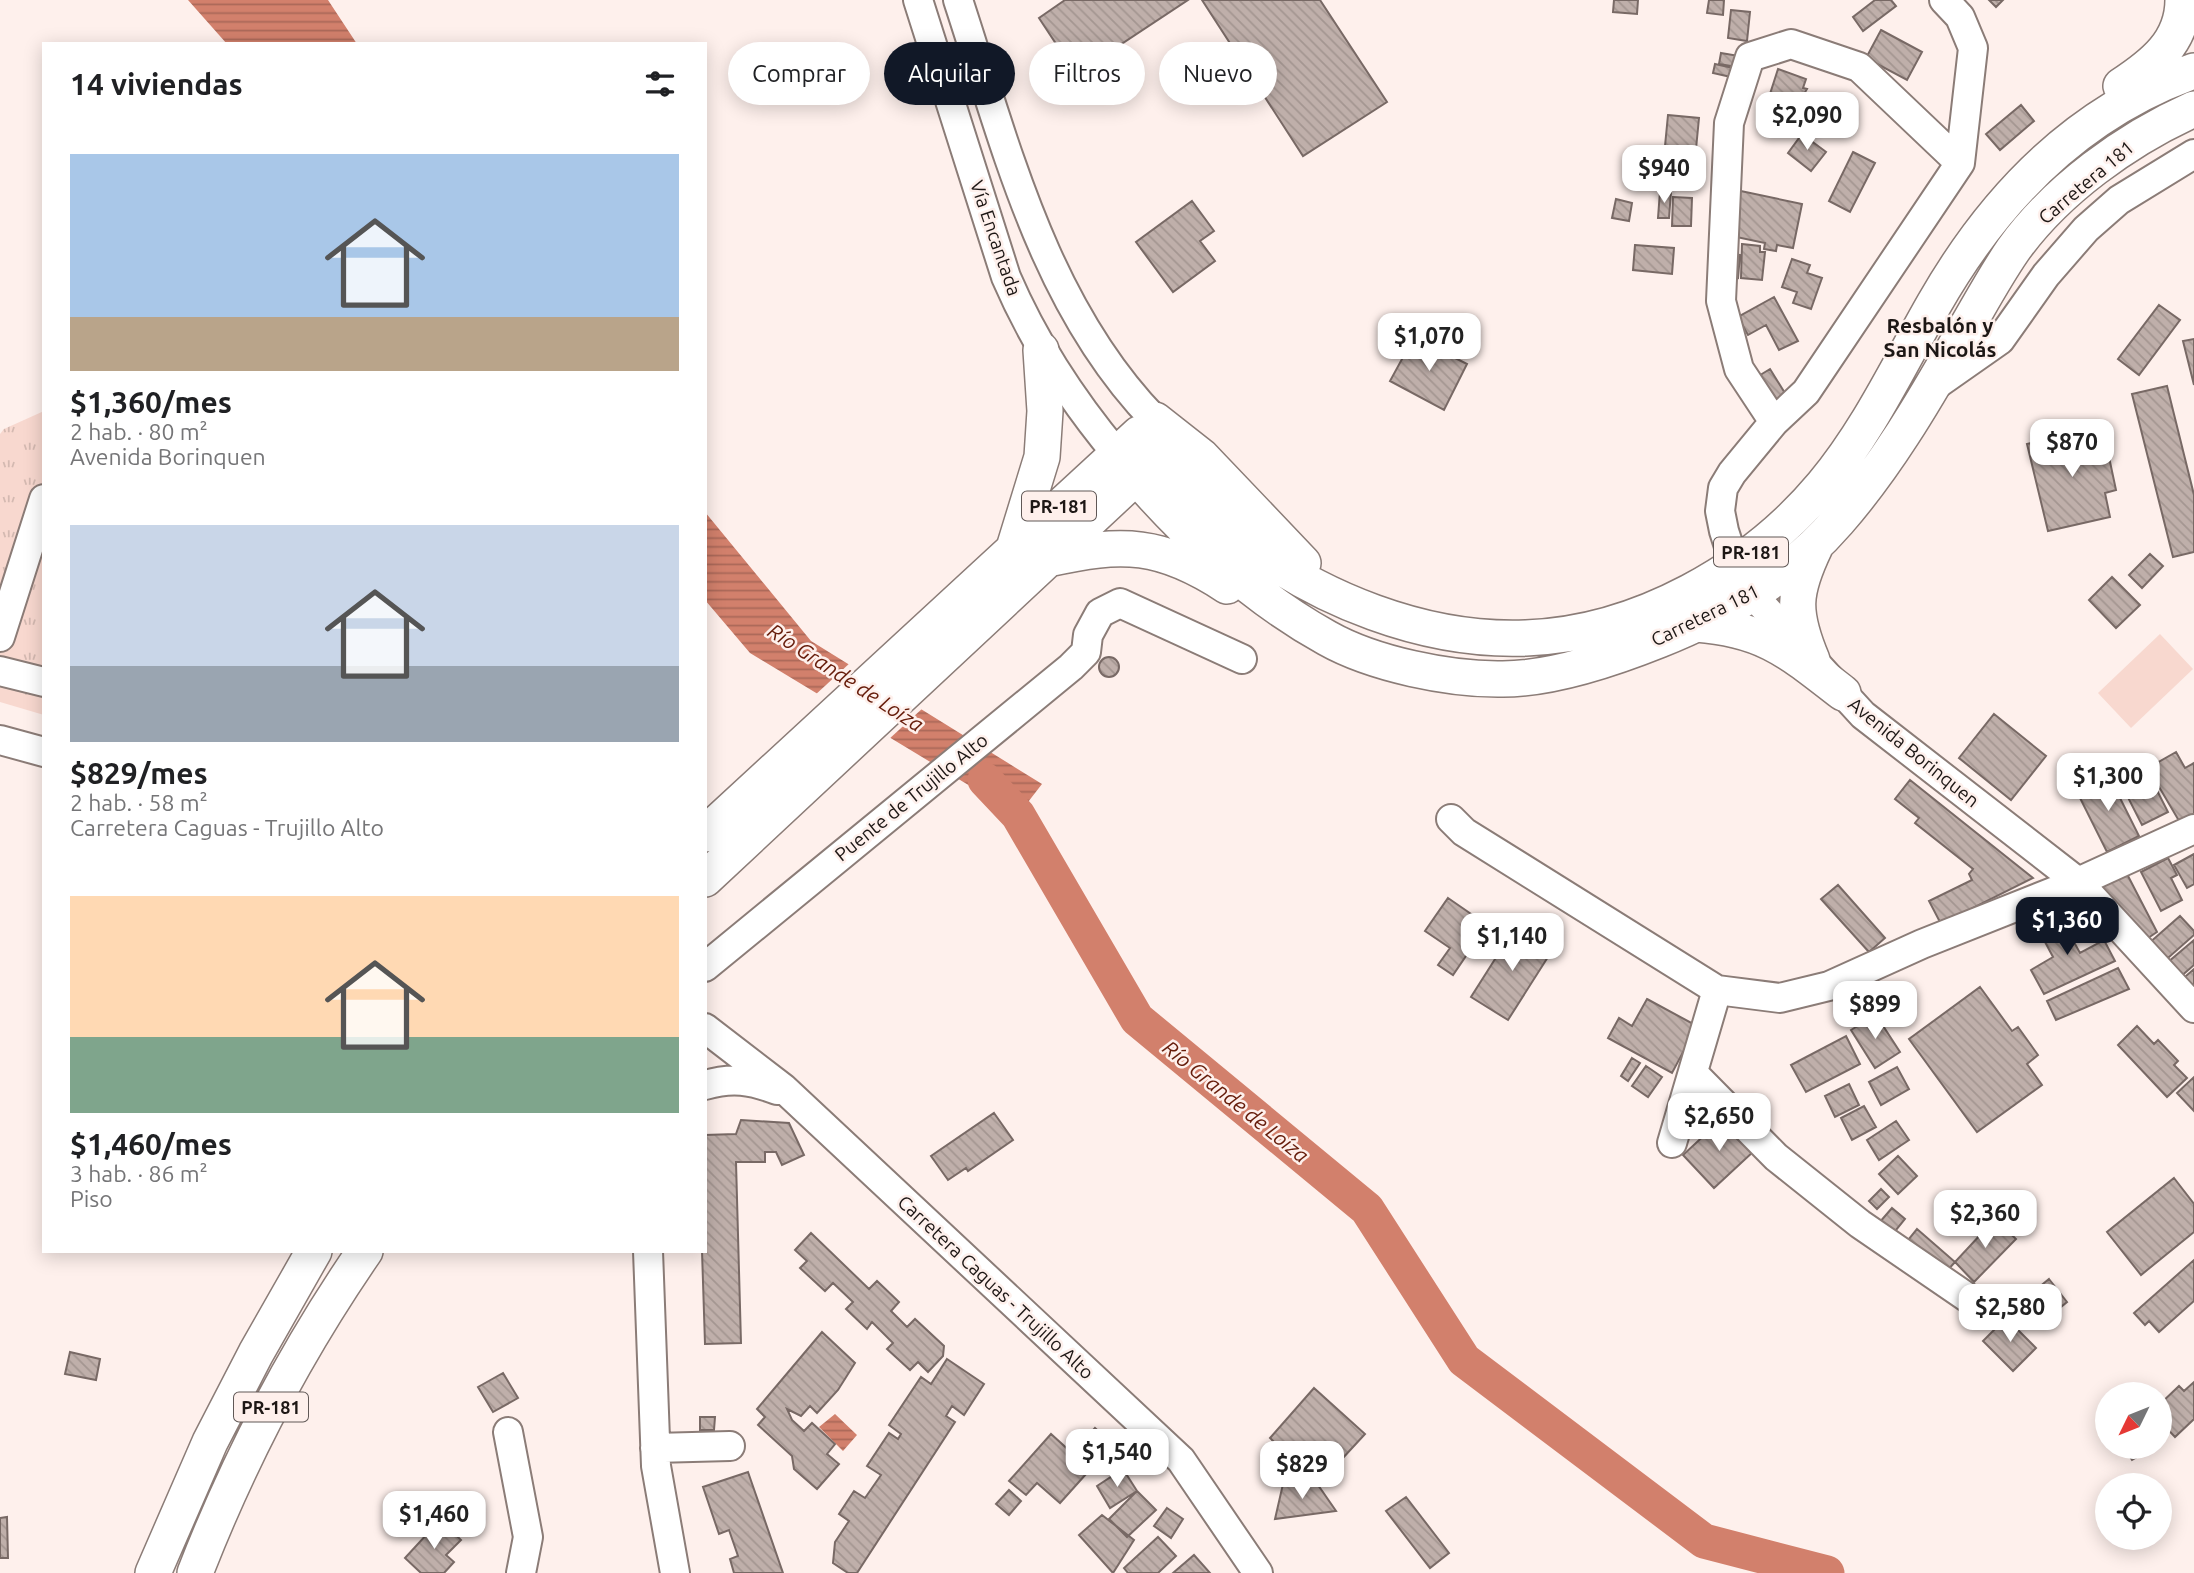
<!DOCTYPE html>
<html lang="es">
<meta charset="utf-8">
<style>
body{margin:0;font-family:Ubuntu,sans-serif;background:#f2f2f2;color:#202124;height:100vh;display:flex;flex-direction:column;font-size:26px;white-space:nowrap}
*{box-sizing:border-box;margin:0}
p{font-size:23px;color:#757577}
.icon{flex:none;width:38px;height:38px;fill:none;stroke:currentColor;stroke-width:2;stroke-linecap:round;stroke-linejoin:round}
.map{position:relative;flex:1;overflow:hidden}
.panel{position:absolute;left:42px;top:42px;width:665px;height:1211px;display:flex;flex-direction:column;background:#fff;border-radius:0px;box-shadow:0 4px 18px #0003}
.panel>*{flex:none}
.guide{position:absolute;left:728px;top:42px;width:665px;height:63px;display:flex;gap:14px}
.needle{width:46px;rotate:227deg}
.tools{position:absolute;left:2095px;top:1382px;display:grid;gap:14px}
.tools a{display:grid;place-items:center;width:77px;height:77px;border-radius:50%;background:#fff;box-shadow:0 4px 18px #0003;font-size:35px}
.price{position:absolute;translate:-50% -60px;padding:0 16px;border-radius:14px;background:#fff;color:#222;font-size:23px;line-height:46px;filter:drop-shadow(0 2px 4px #0008)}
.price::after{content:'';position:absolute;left:50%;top:42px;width:21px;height:16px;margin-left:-10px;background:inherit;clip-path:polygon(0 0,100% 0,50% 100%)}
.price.active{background:#111827;color:#fff}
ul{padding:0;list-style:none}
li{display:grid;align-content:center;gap:14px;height:371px;padding:0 28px}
li span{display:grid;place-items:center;height:217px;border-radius:0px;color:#555}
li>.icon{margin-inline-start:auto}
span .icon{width:126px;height:126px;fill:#fffc;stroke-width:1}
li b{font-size:30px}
h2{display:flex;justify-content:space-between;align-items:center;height:84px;padding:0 28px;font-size:30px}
.tag{padding:0 24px;border-radius:32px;background:#fff;box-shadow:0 4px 18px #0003;font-size:24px;line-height:63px}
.tag.active{background:#111827;color:#fff}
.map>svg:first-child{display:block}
</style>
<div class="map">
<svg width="2194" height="1573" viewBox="0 0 2194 1573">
<defs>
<pattern id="park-tufts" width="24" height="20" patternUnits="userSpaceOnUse" patternTransform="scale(1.75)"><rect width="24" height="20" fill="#f8d8cf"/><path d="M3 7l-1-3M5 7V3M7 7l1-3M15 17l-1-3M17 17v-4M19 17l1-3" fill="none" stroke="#d4b9b1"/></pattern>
<pattern id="water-rules" width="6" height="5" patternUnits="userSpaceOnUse" patternTransform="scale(1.75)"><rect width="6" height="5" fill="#d2806c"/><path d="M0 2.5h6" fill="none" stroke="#aa6858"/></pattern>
<pattern id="building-back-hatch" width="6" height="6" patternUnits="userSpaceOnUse" patternTransform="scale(1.75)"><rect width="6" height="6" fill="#bfafaa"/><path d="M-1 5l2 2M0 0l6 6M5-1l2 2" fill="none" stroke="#a49691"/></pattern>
</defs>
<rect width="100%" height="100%" fill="#fef0ec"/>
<path fill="url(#park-tufts)" d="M44 411V715L0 702V434L4 429Z"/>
<path fill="#f8d8cf" d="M2160 634 2193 669 2131 728 2098 693Z"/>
<path fill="url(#water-rules)" d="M188 0H328L357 44H227Z
M705 512 811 641 1042 784 1018 815 750 653 705 600Z
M835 1414 857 1435 843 1451 819 1427Z"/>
<path fill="#fef0ec" d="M851 662 924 707 888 740 814 696Z"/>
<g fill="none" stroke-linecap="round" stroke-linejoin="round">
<path stroke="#d2806c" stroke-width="35" d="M985 780 1018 815 1137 1019 1367 1209 1464 1360 1704 1541 1827 1573"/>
</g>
<path fill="url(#building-back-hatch)" stroke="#786965" stroke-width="2" d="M1065 0H1188L1076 74 1039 18Z
M1202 0H1320L1387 102 1303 156Z
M1614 0H1638L1637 14 1613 12Z
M1709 0H1724L1723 15 1707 13Z
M1875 0H1891L1896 6 1863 31 1853 17Z
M1989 0H2003L1996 7Z
M1731 10 1750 12 1747 41 1728 38Z
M1881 30 1922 52 1907 80 1866 58Z
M1721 53 1739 56 1737 67 1719 64Z
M1715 64 1733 68 1731 77 1713 73Z
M1778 69 1806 79 1803 88 1807 89 1798 104 1770 94Z
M2021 105 2034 121 2000 150 1986 134Z
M1668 115 1699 118 1696 149 1665 146Z
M1802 134 1826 152 1811 171 1788 153Z
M1853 152 1875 163 1850 212 1829 201Z
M1736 190 1802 204 1793 248 1777 245 1776 251 1764 249 1765 243 1727 235Z
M1660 191 1671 192 1669 218H1658Z
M1673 197 1692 198 1691 226H1672Z
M1616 199 1632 203 1629 221 1612 218Z
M1192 201 1214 231 1200 241 1215 261 1173 292 1136 242Z
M1742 244 1760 246V252H1765L1762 280 1741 278Z
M1635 245 1674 248 1672 274 1633 270Z
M1731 253 1740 255 1738 278 1728 276Z
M1792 259 1810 265 1807 273 1822 278 1811 309 1793 303 1797 292 1782 287Z
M1774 297 1798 341 1779 350 1766 325 1748 335 1738 317Z
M2159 305 2180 320 2139 375 2118 359Z
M1414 337 1467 364 1444 410 1390 381Z
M2194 339V385L2183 341Z
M1770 369 1788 398 1775 406 1757 377Z
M2167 386 2194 495V552L2173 557 2132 394Z
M2090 429 2094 445 2106 443 2116 490 2105 493 2110 517 2048 531 2027 444Z
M2150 554 2163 566 2142 588 2129 575Z
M2112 577 2140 605 2116 628 2089 600Z
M1099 667a10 10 0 1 1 20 0a10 10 0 1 1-20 0Z
M1994 714 2046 756 2011 800 1959 758Z
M2176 752 2185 768 2194 763V819L2182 826 2148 768Z
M2140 757 2168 812 2142 825 2114 770Z
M2108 774 2139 836 2107 852 2076 790Z
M1910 780 2033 878 1941 924 1929 901 1972 880 1969 874 1973 869 1915 823 1919 818 1895 799Z
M2194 854V884L2187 888 2174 865Z
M2168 858 2177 875 2171 878 2182 900 2161 911 2141 872Z
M2127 874 2157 932 2142 942 2125 927 2102 887Z
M1838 885 1885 938 1869 952 1821 899Z
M1448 898 1487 925 1453 975 1438 965 1450 948 1425 931Z
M2059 915 2080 953 2104 940 2115 961 2044 994 2031 970 2053 957 2037 927Z
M2180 916 2194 931V935L2168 958 2163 953 2159 957 2148 944Z
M1516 926 1553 949 1508 1020 1471 997Z
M2194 940V965L2179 978 2167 963Z
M2118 968 2129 989 2056 1020 2047 1001Z
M2194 969V995L2178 983Z
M1980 987 2012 1031 2018 1027 2038 1055 2027 1064 2042 1085 1977 1132 1909 1039Z
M1647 999 1697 1026 1672 1073 1608 1038 1619 1018 1632 1026Z
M1876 1015 1900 1052 1875 1068 1851 1030Z
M2137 1026 2154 1044 2158 1040 2178 1061 2174 1065 2187 1078 2167 1097 2118 1045Z
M1846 1036 1860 1064 1806 1092 1791 1065Z
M1632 1058 1640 1063 1628 1081 1621 1076Z
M1646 1066 1662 1077 1648 1097 1632 1086Z
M1897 1067 1909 1089 1881 1105 1869 1082Z
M2194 1077V1111L2177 1093Z
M1849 1084 1859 1105 1835 1117 1825 1096Z
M1864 1106 1876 1127 1852 1140 1841 1118Z
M994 1113 1013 1140 968 1171 966 1168 948 1180 931 1156Z
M1723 1118 1754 1151 1714 1188 1683 1155Z
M741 1120 789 1123 804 1155 782 1165 776 1152H765V1162H736L741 1343 705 1344 702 1251H705V1135L736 1134Z
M1896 1121 1909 1140 1879 1160 1867 1140Z
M1898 1156 1917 1176 1898 1194 1879 1174Z
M2174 1178 2194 1204V1232L2141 1275 2107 1232Z
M1881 1189 1889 1197 1877 1209 1869 1201Z
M1892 1208 1905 1219 1892 1235 1879 1223Z
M1995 1219 2016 1239 1974 1282 1955 1262Z
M1917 1229 1955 1262 1946 1272 1908 1240Z
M811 1233 869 1289 877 1281 899 1302 891 1311 907 1327 915 1319 944 1346 943 1356 928 1372 918 1362 910 1370 887 1349 893 1343 872 1322 867 1329 846 1309 853 1302 833 1283 825 1291 800 1268 807 1261 795 1250Z
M2194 1260V1301L2159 1332 2149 1321 2145 1325 2134 1313Z
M2049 1279 2067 1302 2040 1324 2021 1302Z
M2006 1318 2036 1348 2013 1371 1983 1341Z
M822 1332 855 1363 838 1390 817 1413 810 1406 801 1416 787 1409 792 1420 804 1431 812 1423 835 1444 827 1454 839 1464 817 1489 794 1469 792 1456 758 1425 765 1417 757 1409Z
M70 1352 100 1359 96 1380 65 1374Z
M947 1359 984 1384 964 1415 952 1406 946 1416 955 1422 857 1573H848L833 1563 835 1542 849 1521 839 1514 854 1491 865 1498 881 1475 867 1466 889 1433 898 1439 901 1434 889 1425 921 1377 931 1384Z
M503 1373 518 1398 493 1412 478 1387Z
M2194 1382V1419L2175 1437 2160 1421V1413L2164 1409 2160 1404 2179 1386 2184 1391Z
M1314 1388 1365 1434 1318 1485 1270 1438Z
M700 1417H715L714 1430H700Z
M1095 1428 1113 1444 1060 1503 1037 1483 1026 1495 1009 1481 1051 1434 1072 1453Z
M2124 1447H2148L2149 1450 2132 1460Z
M1123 1469 1137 1491 1110 1508 1097 1486Z
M748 1472 783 1573H734L730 1559 738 1556 729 1530 719 1534 703 1487Z
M1283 1484 1318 1485 1336 1511 1275 1519Z
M1009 1490 1021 1501 1009 1515 996 1504Z
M1137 1491 1156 1510 1127 1537 1109 1519Z
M1406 1497 1449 1553 1430 1568 1386 1511Z
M1167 1508 1183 1519 1171 1538 1154 1526Z
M1102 1515 1134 1540 1113 1573 1079 1535Z
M7 1517 8 1558H0V1518Z
M440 1520 461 1540 446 1555 454 1562 444 1573H421L405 1558Z
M1158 1537 1176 1556 1158 1573H1128L1124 1568Z
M1194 1555 1210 1573H1173Z"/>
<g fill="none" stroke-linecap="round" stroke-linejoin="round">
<defs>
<path id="minor" d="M918 0 1006 277C1034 342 1071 399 1117 454
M958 0C1006 146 1044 306 1155 420
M1944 0 1960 17 1973 48 1960 163 1806 392 1774 422 1732 473 1723 488 1720 511 1724 531 1735 565 1753 595 1863 715 2078 882 2194 1008
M1933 387 2000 340 2046 275 2086 229 2119 200 2194 154
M1774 422 1739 369 1721 301 1729 123 1750 57 1791 44 1859 67 1960 163
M0 637 44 499
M0 671 44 682
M0 740 44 752
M1451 819 1464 832 1717 990 1780 998 1829 986 1922 944 2078 882 2194 829
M705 967 1071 667 1086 652 1088 635 1100 613 1120 603 1242 659
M705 1028 783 1088 1181 1460 1258 1573
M1693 1073 1776 1157 1860 1224 1971 1300
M705 1085C732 1077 751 1080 777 1090
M1672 1143 1717 990
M648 1251 656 1466 675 1573
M508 1432 528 1537 521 1573
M655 1448 730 1446"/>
<path id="major" d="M2121 86C2153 65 2183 42 2183 0
M1155 420 1202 457 1303 563
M1117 454C1176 525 1245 593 1327 638 1373 664 1450 680 1503 679 1552 679 1614 658 1659 640 1726 613 1790 577 1838 521 1886 466 1923 403 1959 340 1977 310 1993 279 2013 250 2056 190 2127 139 2194 109
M1015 545 1042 457 1045 411 1041 350
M1048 559C1123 542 1161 543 1227 586
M1696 624C1765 629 1790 652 1843 693
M1812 660C1792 612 1793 593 1815 547
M705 834 1139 434C1170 469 1202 509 1239 538 1318 599 1424 642 1526 638 1638 634 1752 570 1823 485 1869 430 1899 365 1934 304 1994 199 2078 112 2194 71
M705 879 1153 461
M153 1573 210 1442 256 1353 314 1251
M195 1573C239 1460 296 1351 365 1251"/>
</defs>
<use href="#minor" stroke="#8b7c77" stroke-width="32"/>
<use href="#major" stroke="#8b7c77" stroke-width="38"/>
<use href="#minor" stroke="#fff" stroke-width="28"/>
<use href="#major" stroke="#fff" stroke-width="35"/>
</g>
<g text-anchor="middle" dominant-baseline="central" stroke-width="5" stroke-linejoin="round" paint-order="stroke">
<g fill="#fef0ec" stroke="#605856" stroke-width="2">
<rect x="1022" y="491.5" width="74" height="29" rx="5"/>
<rect x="1714" y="537.5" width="74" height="29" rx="5"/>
<rect x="234" y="1392.5" width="74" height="29" rx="5"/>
</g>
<g font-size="18" font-weight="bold" fill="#1d1715">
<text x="1059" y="506">PR-181</text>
<text x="1751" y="552">PR-181</text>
<text x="271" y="1407">PR-181</text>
</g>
<g font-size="19" fill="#1d1715" stroke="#fef0ec">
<text transform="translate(2086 182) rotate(-40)">Carretera 181</text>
<text transform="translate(996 238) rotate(71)">Vía Encantada</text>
<text transform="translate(1705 615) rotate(-26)">Carretera 181</text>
<text transform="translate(1914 752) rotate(39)">Avenida Borinquen</text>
<text transform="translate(911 797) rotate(-39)">Puente de Trujillo Alto</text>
<text transform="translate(996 1287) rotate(43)">Carretera Caguas - Trujillo Alto</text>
</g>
<g font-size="21" font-weight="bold" fill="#1d1715" stroke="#fef0ec">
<text x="1940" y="325">Resbalón y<tspan x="1940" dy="24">San Nicolás</tspan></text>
</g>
<g font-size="21" font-style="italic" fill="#661c0a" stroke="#fef0ec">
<text transform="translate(846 677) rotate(33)">Río Grande de Loíza</text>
<text transform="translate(1236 1101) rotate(39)">Río Grande de Loíza</text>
</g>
</g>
</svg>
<div class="tools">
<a><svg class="needle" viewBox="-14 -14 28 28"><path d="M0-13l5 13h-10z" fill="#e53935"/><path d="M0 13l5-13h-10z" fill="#757577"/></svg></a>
<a><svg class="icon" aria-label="locate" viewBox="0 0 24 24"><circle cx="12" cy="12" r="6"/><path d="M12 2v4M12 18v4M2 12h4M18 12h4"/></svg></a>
</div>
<b class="price" style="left:1807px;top:152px">$2,090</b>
<b class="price" style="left:1664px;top:205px">$940</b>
<b class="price" style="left:1429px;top:373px">$1,070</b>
<b class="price" style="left:2072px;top:479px">$870</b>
<b class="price" style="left:2108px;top:813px">$1,300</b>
<b class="price active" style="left:2067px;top:957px">$1,360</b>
<b class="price" style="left:1512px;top:973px">$1,140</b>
<b class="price" style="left:1875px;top:1041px">$899</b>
<b class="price" style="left:1719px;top:1153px">$2,650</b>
<b class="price" style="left:1985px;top:1250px">$2,360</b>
<b class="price" style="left:2010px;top:1344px">$2,580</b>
<b class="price" style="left:1117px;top:1489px">$1,540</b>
<b class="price" style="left:1302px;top:1501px">$829</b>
<b class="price" style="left:434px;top:1551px">$1,460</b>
<div class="guide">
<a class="tag">Comprar</a>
<a class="tag active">Alquilar</a>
<a class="tag">Filtros</a>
<a class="tag">Nuevo</a>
</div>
<section class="panel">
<h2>14 viviendas<svg class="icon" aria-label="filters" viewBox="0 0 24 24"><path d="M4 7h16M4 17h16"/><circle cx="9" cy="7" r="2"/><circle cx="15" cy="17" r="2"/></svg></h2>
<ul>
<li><span style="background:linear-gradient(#a9c7e8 75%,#b9a48a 0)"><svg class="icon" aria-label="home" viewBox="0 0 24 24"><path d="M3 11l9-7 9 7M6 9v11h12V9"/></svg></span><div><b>$1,360/mes</b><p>2 hab. · 80 m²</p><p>Avenida Borinquen</p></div></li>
<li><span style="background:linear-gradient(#c9d6e8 65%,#9aa5b1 0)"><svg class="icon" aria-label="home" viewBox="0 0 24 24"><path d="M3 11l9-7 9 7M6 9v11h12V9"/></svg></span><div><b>$829/mes</b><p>2 hab. · 58 m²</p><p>Carretera Caguas - Trujillo Alto</p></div></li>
<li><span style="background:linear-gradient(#ffd9b3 65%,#7fa58c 0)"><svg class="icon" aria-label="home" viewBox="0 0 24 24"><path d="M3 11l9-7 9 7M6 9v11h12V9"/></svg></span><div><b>$1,460/mes</b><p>3 hab. · 86 m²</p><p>Piso</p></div></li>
</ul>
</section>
</div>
